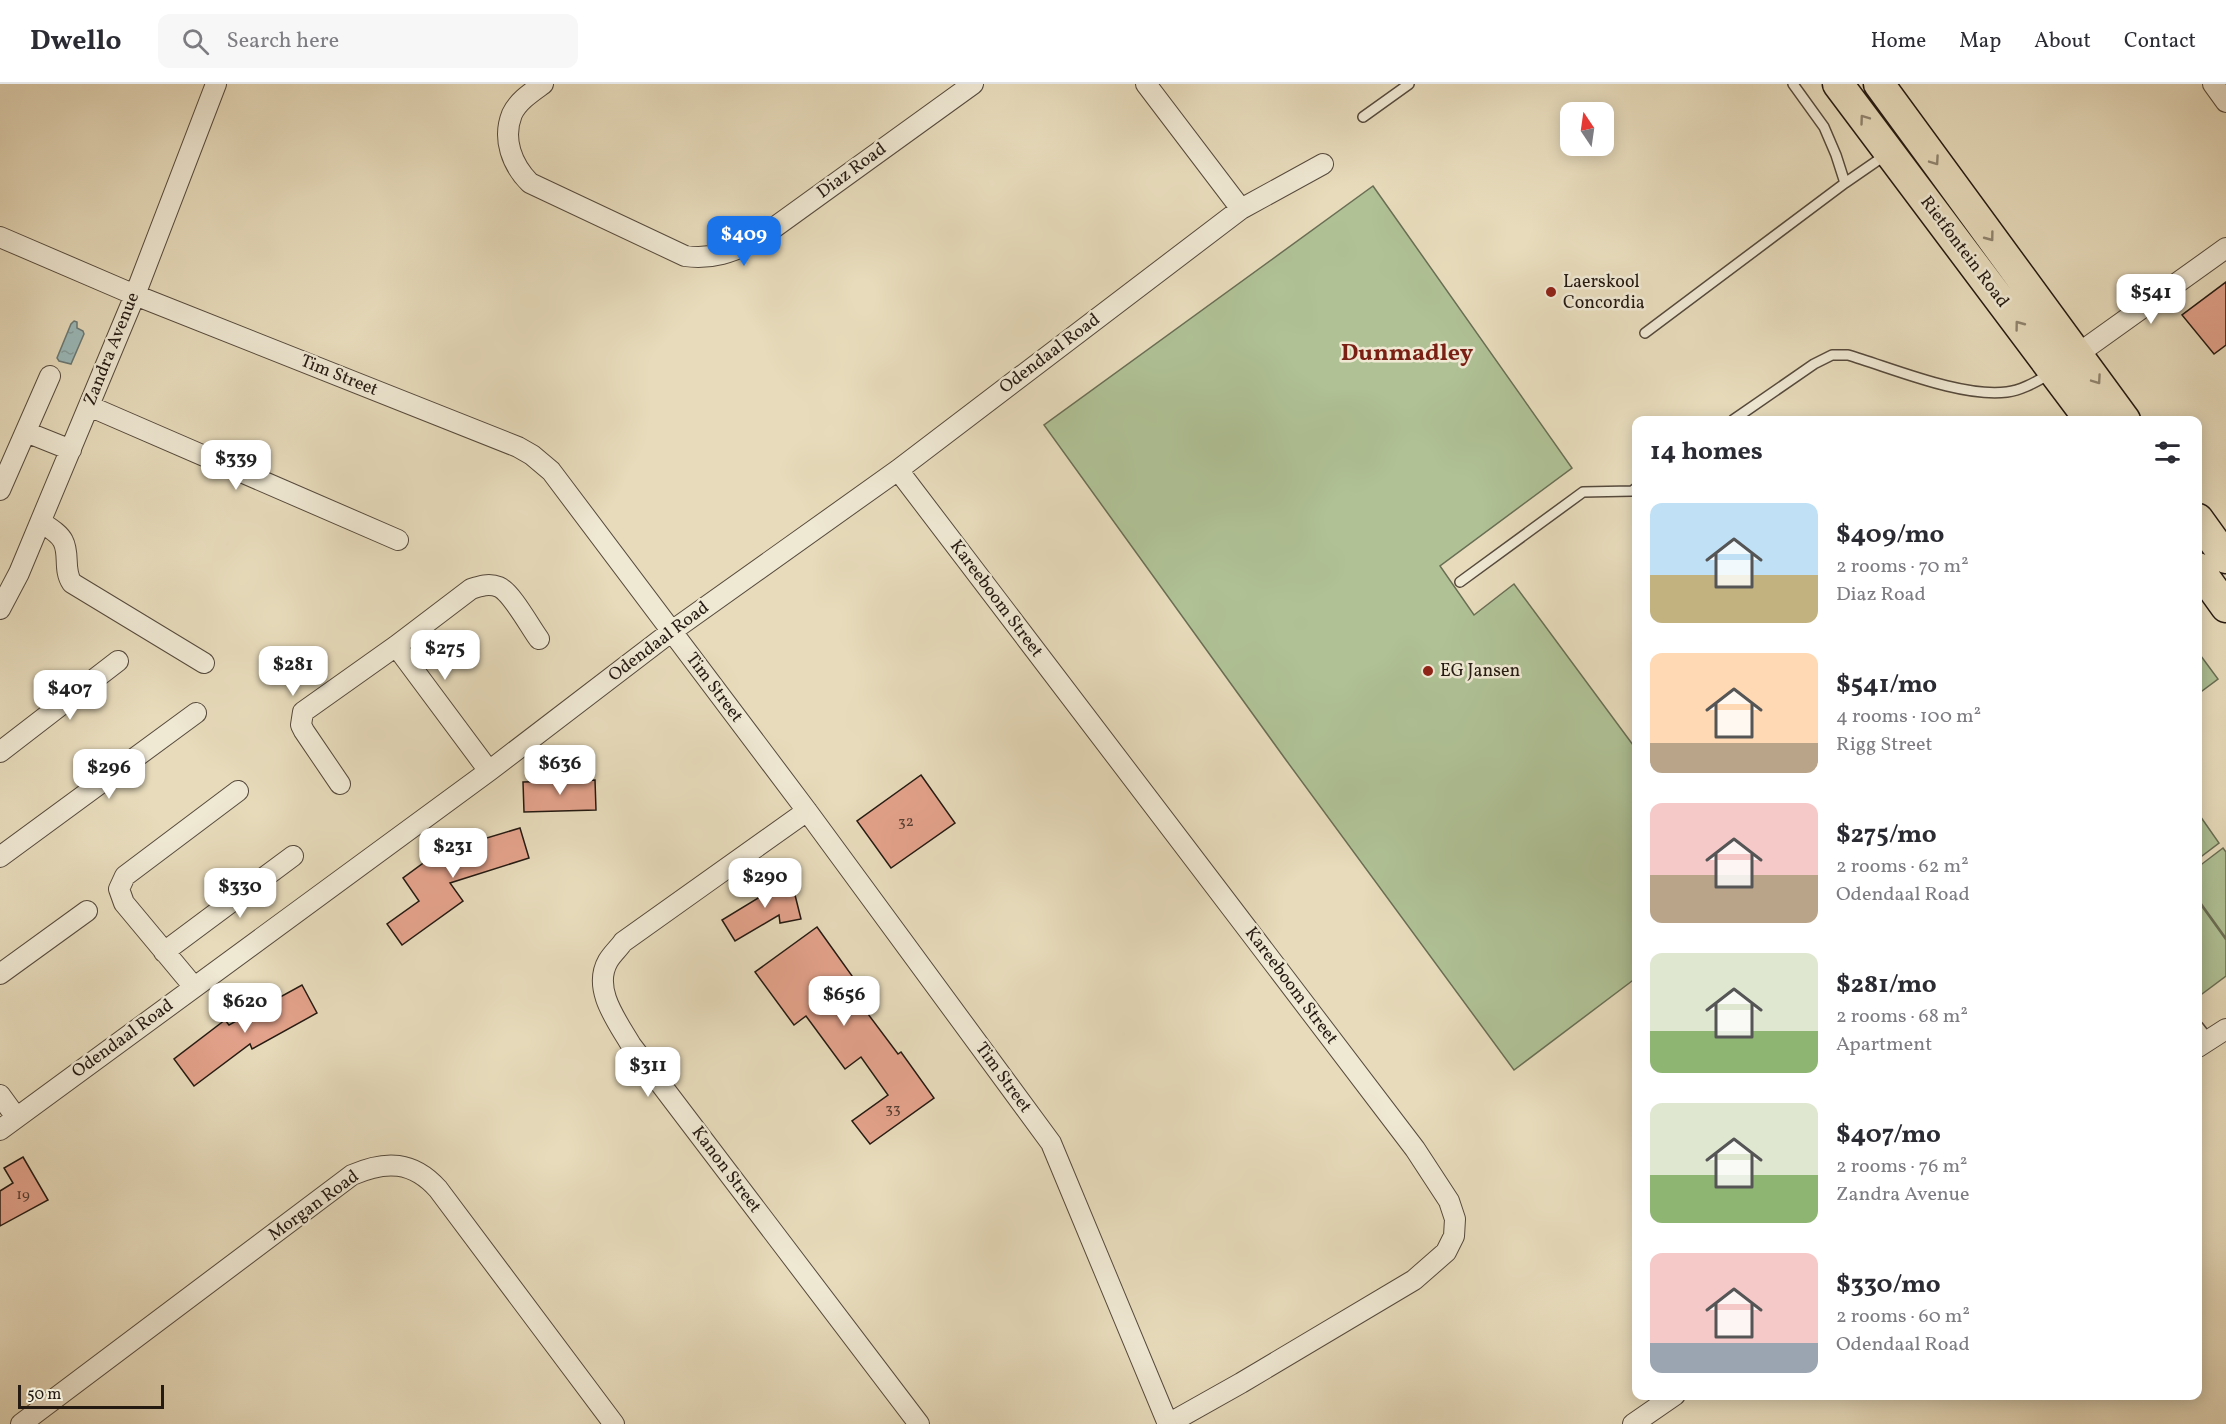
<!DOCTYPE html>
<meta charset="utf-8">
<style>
body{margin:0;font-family:Vollkorn,serif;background:#f7f7f7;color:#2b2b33;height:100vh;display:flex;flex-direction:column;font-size:22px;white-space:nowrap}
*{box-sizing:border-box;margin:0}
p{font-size:20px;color:#7c7c81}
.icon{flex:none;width:33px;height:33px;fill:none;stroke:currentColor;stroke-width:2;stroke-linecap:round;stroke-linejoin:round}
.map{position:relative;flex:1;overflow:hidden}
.panel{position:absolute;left:1632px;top:332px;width:570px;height:984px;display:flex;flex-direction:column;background:#fff;border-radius:12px;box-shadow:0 3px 15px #0003}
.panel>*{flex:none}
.needle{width:39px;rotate:347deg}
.tools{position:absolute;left:1560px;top:18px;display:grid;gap:12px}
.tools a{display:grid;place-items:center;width:54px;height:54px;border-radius:12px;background:#fff;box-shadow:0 3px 15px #0003;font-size:30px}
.scale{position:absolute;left:18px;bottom:15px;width:146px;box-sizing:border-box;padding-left:6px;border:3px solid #251a12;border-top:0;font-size:16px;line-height:21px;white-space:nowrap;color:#251a12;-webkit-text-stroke:4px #efe8d3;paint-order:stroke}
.price{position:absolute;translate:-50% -51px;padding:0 14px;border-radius:12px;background:#fff;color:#222;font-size:20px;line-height:39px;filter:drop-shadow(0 2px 3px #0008)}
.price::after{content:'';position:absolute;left:50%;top:36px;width:18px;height:14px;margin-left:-9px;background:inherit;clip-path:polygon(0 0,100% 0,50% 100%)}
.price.active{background:#1a73e8;color:#fff}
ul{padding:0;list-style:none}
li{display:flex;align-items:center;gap:18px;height:150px;padding:0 18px}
li span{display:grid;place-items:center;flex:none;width:168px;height:120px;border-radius:12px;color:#555}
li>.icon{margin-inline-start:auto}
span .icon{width:72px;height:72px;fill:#fffc;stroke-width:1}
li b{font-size:26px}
h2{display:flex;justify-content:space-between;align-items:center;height:72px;padding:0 18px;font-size:26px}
header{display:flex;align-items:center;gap:36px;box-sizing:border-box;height:84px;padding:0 30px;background:#fff;border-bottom:2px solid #e1e1e2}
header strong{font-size:28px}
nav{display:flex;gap:33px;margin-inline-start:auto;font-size:21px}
.search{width:420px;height:54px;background:#f7f7f7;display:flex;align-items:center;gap:15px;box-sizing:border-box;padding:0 21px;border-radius:12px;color:#7c7c81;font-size:22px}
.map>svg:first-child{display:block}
</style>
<header>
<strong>Dwello</strong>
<div class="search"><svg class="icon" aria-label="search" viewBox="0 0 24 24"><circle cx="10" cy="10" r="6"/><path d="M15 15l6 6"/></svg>Search here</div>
<nav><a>Home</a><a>Map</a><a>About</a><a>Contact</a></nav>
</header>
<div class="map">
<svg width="2226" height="1340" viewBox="0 0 2226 1340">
<defs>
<pattern id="water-ripples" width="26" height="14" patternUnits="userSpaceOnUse" patternTransform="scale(1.5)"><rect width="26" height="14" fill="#9ab9b9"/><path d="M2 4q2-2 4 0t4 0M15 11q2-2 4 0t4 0" fill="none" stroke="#859e9e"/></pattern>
</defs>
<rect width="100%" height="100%" fill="#e7dbbb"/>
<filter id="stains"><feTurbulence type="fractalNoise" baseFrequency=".00333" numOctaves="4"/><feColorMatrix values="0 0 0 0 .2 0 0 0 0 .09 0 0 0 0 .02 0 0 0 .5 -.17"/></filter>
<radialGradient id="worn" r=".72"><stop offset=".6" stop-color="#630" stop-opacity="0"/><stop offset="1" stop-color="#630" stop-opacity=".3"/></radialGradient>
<path fill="#afc195" stroke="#6a6e54" stroke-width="1.5" d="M1373 102 1572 384 1440 482 1474 531 1514 500 1636 665V894L1514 986 1286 676 1044 341Z
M2198 568 2218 595 2198 610Z
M2198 729 2219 759 2198 775Z
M2223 764 2226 768V854L2198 815V783Z
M2198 817 2226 856V892L2202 910 2198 904Z"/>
<path fill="url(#water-ripples)" stroke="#6b7976" stroke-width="1.5" d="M74 237 77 238V244L83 247 84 250 71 280 59 277 57 274 71 240Z"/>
<path fill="#e3a28b" stroke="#251a12" stroke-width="1.5" d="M2226 198V261L2214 270 2182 231Z
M921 691 955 739 891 784 857 737Z
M595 696 596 726 524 728 523 698Z
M520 744 529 774 450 799 463 817 402 861 387 840 419 817 403 794 437 769Z
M791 795 801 835 780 839 779 831 735 857 722 836 760 813 757 803Z
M817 843 855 896 847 902 898 970 901 968 934 1014 870 1060 852 1037 888 1011 861 973 845 985 806 932 794 941 755 888Z
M302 901 317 929 252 965 250 960 194 1002 174 975 225 936 229 941Z
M23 1073 48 1116 0 1142V1107L13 1099 4 1084Z"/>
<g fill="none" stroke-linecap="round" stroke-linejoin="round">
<defs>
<path id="lane" d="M1793 0 1824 43 1836 71 1845 99
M1363 33 1409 0
M1645 249 1845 99 1887 70
M1733 336 1814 280 1832 271H1848C1892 284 1962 314 2007 308 2023 306 2037 297 2050 290
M1460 498 1583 408 1632 407 1636 404
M2198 942 2209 956"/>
<path id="street" d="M543 0C532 8 518 17 512 30 502 55 512 81 530 99L685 172C711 176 733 168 757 156L973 0
M1146 0 1241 125
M2213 0 2226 18
M0 153 135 211 518 363 532 371 551 387 807 727 1051 1059 1168 1340
M2068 277 2226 164
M89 322 398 456
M26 348 71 366
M898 386 1415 1065 1449 1117 1455 1135 1454 1152 1446 1168 1414 1196 1241 1299 1168 1340
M0 406 50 292
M41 438C48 443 59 449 63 457 70 470 63 486 72 499L204 579
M0 525 19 489 135 211 216 0
M396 562 489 687
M0 668 118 577
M340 700 304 647 301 641 303 628 396 562 471 505C480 502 489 499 499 503 512 509 530 543 539 555
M807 727 623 858C619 864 612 870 608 877 592 905 617 937 631 961L919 1340
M0 773 196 629
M164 868 293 772
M0 890 87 827
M194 903 124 819 119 805 125 792 238 707
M2198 963 2226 945
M0 1011 16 1033
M0 1046 489 687 672 547 898 386 1241 125 1323 80
M21 1340 352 1091C386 1076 413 1077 438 1105L614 1340
M1633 1340 1675 1311"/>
<path id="primary" d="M1838 0 2090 336
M1879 0 2125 336
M2198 435 2226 474
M2198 484 2226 523"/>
</defs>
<use href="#lane" stroke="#564a3c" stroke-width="12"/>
<use href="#street" stroke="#564a3c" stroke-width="22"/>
<use href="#primary" stroke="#251a12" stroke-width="33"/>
<use href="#lane" stroke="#efe8d3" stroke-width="9"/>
<use href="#street" stroke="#efe8d3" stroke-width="20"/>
<use href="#primary" stroke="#e7dbbb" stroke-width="30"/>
</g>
<defs><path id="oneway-chevron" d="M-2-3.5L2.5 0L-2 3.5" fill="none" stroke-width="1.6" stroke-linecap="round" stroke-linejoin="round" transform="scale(1.5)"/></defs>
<g stroke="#90846f">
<use href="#oneway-chevron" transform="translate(1864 35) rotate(-126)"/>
<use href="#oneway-chevron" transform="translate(1935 77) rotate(55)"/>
<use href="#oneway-chevron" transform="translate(1990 153) rotate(53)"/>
<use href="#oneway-chevron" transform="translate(2019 241) rotate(-127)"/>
<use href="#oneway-chevron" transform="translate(2097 296) rotate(55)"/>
</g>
<g fill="#8f2418" stroke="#efe8d3" stroke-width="2">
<circle cx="1551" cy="208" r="6"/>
<circle cx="1428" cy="587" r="6"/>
</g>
<g text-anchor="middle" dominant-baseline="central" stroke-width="5" stroke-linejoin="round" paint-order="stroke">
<g font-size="15" fill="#543c30">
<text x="906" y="738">32</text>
<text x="893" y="1025">33</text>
<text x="23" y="1111">19</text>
</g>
<g font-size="18" fill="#251a12" stroke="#efe8d3">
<text transform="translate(852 87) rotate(-36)">Diaz Road</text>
<text transform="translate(1964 168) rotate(53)">Rietfontein Road</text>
<text transform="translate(112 265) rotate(-68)">Zandra Avenue</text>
<text transform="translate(1050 270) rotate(-37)">Odendaal Road</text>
<text transform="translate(339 292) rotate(22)">Tim Street</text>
<text transform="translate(996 515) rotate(53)">Kareeboom Street</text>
<text transform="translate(659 558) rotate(-37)">Odendaal Road</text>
<text transform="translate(714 604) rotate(53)">Tim Street</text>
<text transform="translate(1291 902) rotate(53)">Kareeboom Street</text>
<text transform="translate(123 955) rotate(-36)">Odendaal Road</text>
<text transform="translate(1003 994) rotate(54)">Tim Street</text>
<text transform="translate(726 1086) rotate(53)">Kanon Street</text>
<text transform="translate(314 1122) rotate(-36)">Morgan Road</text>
</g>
<g font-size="18" fill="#251a12" stroke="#efe8d3" text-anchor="start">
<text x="1563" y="198">Laerskool<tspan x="1563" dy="21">Concordia</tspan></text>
<text x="1440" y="587">EG Jansen</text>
</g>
<g font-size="24" font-weight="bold" fill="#7a1f14" stroke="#efe8d3">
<text x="1407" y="270">Dunmadley</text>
</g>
</g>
<rect width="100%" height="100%" filter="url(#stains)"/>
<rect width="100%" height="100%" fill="url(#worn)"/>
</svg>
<div class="tools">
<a><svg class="needle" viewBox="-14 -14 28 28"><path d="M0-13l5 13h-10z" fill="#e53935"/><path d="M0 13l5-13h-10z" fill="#7c7c81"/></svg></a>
</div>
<div class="scale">50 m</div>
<b class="price active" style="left:744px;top:183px">$409</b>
<b class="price" style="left:2151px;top:241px">$541</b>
<b class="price" style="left:236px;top:407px">$339</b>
<b class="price" style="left:445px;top:597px">$275</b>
<b class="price" style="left:293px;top:613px">$281</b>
<b class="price" style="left:70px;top:637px">$407</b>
<b class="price" style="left:560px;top:712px">$636</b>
<b class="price" style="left:109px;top:716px">$296</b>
<b class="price" style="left:453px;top:795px">$231</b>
<b class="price" style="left:765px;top:825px">$290</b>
<b class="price" style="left:240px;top:835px">$330</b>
<b class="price" style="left:844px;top:943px">$656</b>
<b class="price" style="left:245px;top:950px">$620</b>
<b class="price" style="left:648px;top:1014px">$311</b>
<section class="panel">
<h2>14 homes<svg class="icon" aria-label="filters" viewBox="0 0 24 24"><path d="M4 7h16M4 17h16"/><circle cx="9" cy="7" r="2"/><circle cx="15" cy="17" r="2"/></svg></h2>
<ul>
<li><span style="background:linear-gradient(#bfe0f5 60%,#c2b280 0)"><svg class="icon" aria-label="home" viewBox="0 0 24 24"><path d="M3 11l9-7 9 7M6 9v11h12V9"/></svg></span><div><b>$409/mo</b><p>2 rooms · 70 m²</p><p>Diaz Road</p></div></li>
<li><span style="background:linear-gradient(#ffd9b3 75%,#b9a48a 0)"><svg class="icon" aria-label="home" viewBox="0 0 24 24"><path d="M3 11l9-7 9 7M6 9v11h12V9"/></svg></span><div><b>$541/mo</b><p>4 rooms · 100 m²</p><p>Rigg Street</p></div></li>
<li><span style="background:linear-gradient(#f6c9c9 60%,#b9a48a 0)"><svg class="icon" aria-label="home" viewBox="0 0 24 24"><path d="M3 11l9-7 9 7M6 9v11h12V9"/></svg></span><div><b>$275/mo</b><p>2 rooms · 62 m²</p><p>Odendaal Road</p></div></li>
<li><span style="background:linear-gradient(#dfe7d0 65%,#8fb573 0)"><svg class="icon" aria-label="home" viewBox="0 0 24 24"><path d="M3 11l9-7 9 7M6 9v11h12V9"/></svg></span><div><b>$281/mo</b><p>2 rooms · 68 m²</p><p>Apartment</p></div></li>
<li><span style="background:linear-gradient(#dfe7d0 60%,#8fb573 0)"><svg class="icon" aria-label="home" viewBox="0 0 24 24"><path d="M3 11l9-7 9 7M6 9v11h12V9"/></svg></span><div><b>$407/mo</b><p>2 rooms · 76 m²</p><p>Zandra Avenue</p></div></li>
<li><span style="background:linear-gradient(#f6c9c9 75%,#9aa5b1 0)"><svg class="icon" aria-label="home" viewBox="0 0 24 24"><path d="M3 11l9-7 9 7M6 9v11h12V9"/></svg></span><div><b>$330/mo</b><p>2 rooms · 60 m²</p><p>Odendaal Road</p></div></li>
</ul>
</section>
</div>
